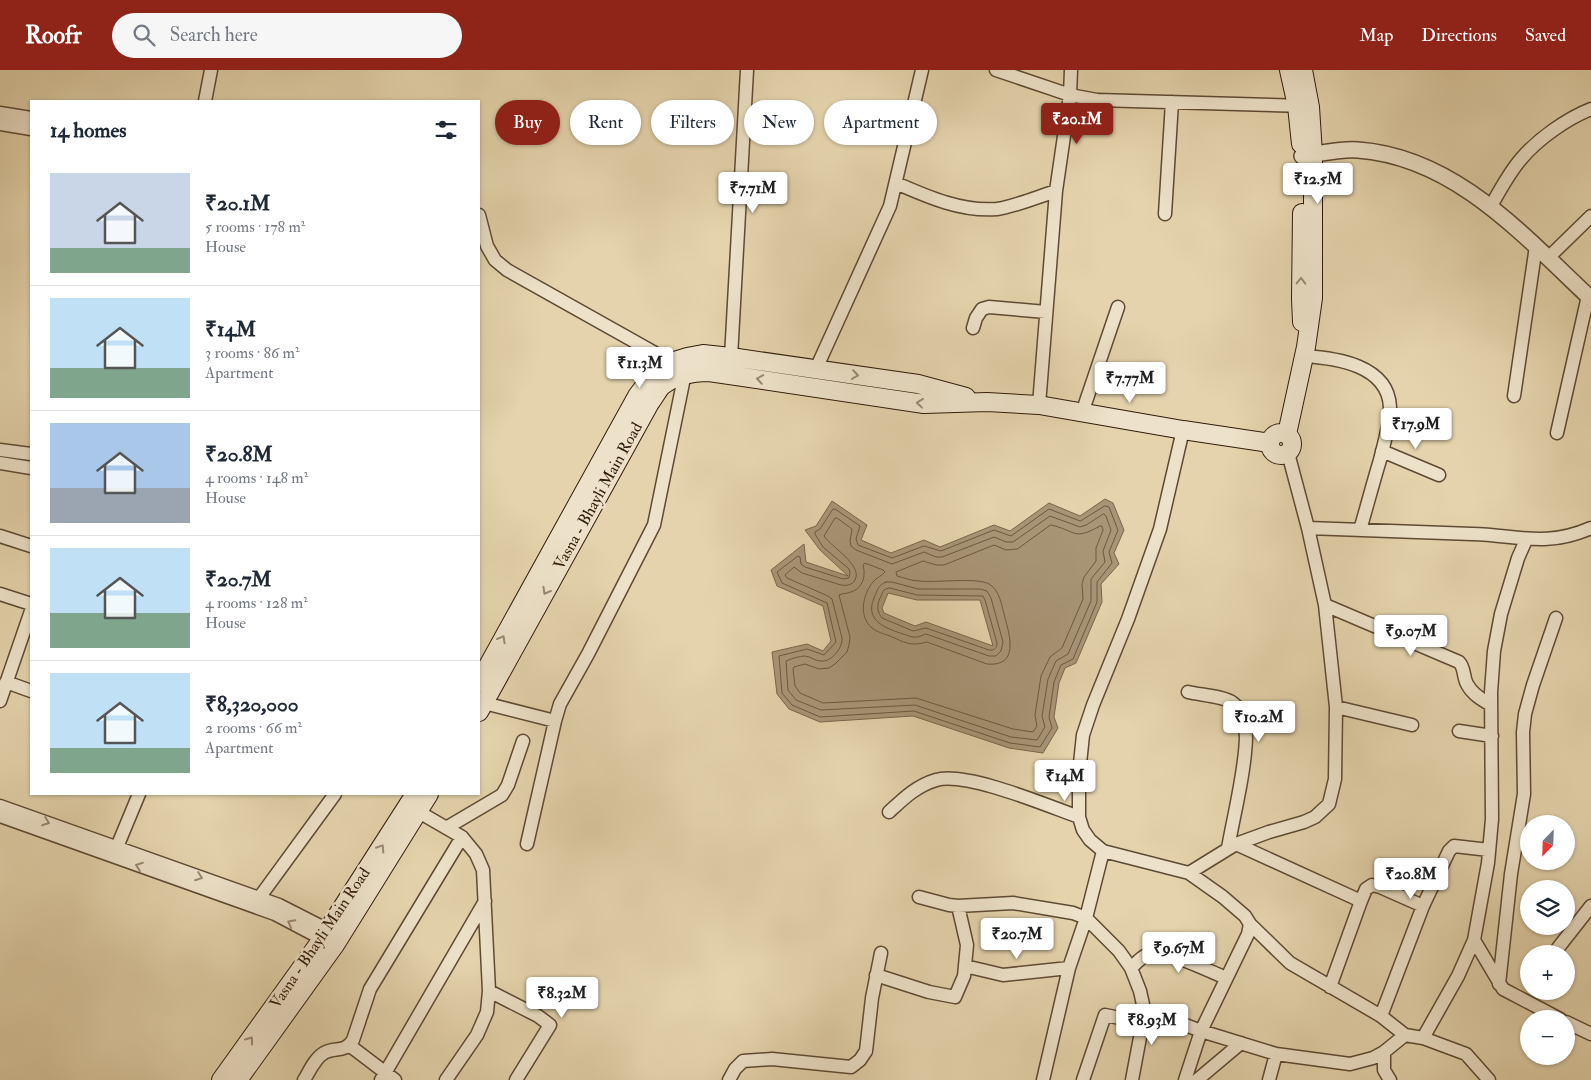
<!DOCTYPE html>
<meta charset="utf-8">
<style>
body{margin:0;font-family:"IM FELL Double Pica",serif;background:#f6f6f7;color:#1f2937;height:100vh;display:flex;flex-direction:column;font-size:19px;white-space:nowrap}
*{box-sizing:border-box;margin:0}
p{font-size:16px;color:#747a83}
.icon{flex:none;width:28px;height:28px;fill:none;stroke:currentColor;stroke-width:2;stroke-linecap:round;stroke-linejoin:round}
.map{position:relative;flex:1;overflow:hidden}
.panel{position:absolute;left:30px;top:30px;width:450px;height:695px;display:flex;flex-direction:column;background:#fff;border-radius:0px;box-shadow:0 1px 4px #0004}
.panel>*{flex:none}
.guide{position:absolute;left:495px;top:30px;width:475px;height:45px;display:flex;gap:10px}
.needle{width:32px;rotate:203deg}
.buttons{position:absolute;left:1520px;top:745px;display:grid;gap:10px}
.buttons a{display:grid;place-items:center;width:55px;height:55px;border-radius:50%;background:#fff;box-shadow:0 1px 4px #0004;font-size:25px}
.price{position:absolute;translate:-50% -42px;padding:0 11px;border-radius:5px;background:#fff;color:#222;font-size:16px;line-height:32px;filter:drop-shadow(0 1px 2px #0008)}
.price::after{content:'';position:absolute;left:50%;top:30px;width:15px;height:11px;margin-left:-8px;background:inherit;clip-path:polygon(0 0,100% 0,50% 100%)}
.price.selected{background:#8f2418;color:#fff}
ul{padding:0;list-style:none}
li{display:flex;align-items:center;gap:15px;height:125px;padding:0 20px}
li+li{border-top:1px solid #e0e1e3}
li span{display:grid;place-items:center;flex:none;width:140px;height:100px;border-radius:0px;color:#555}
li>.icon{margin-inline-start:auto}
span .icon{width:60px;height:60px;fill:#fffc;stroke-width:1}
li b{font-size:21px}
h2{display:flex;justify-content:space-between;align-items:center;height:60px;padding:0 20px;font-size:21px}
.tag{padding:0 18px;border-radius:22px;background:#fff;box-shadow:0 1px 4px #0004;font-size:18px;line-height:45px}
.tag.selected{background:#8f2418;color:#fff}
header{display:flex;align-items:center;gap:30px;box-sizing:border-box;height:70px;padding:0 25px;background:#8f2418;color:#fff}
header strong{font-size:24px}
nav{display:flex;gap:28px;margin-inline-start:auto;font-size:18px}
.search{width:350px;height:45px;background:#f6f6f7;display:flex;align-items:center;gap:12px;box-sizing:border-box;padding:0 18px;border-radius:28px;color:#747a83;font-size:19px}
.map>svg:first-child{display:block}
</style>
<header>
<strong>Roofr</strong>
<div class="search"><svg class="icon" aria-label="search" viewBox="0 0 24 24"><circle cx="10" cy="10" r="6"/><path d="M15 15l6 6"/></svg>Search here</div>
<nav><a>Map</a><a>Directions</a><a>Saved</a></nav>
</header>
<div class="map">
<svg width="1591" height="1010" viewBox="0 0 1591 1010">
<rect width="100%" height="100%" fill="#e4d3ac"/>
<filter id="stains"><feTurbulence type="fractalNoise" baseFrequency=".004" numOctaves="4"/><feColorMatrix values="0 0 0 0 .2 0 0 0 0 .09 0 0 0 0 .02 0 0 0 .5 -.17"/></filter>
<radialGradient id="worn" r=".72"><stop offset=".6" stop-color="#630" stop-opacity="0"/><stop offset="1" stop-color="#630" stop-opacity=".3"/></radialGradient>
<path fill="#a79576" stroke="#78654c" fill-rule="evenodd" d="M1105 429 1113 433 1124 460 1114 483 1119 494 1101 514 1102 532 1076 593 1065 598 1059 613 1054 647 1058 658 1043 683 1009 678 913 646 820 652 789 639 777 624 772 582 807 574 823 581 831 571 823 536 777 516 771 500 804 474 806 492 848 506 820 480 805 460 816 456 832 431 867 455 861 470 891 483 924 470 940 477 994 455 1010 461 1049 433 1080 446ZM888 523 917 530H980L993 576 926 552 915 556 884 543 882 538Z"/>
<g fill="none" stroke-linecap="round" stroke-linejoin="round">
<path stroke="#6c5841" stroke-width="1" d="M1105 436 1109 437 1118 460 1109 482 1112 493 1097 512V532L1073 589 1061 595 1054 612 1049 647 1052 658 1040 677 1010 673 914 641 820 647 792 635 782 623 779 586 807 579 824 585 836 572 827 533 782 513 777 502 798 486 800 487 801 494 805 497 843 509 849 508 850 503 849 499 823 477 815 464V462L820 459 833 439H835L860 456 856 469 858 475 892 488 924 476 941 481 994 460 1011 466 1049 439 1080 451Z
M1104 444 1106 446 1111 460 1103 481 1105 492 1091 509V531L1068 584 1056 591 1048 609 1042 646 1045 657 1037 670 1011 667 915 635 821 640 796 630 788 620 786 591C791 589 799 586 805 586 810 586 815 591 820 591 831 593 843 578 842 568L832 529 828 526 787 508 785 505 794 497 802 503 841 515C847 516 852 515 855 510 863 495 831 477 824 466L835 448H837L852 459 850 471 851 476 856 480 892 494 924 482 936 487H942L994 467 1006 472H1013L1050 446 1080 457 1086 455Z
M1051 455C1077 461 1073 471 1100 456H1102L1103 460 1096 478V491L1084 507 1082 514 1083 529 1062 578 1050 587 1041 606 1035 645 1037 656 1033 662 1013 659 916 628 823 633 800 623 795 616 793 599 794 597 805 594 819 599 829 598 835 594 847 582 849 575 850 567 839 525C843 523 846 524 851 522 863 518 866 506 863 495L865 493 883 500 885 502C882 506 877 507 873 512 863 524 858 546 872 558 877 562 884 564 890 566 904 572 910 577 927 572L987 594C1019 597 1010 566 1005 548 1002 537 1000 520 989 514 977 507 936 513 920 511 912 511 905 508 897 506L896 502 923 491 936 495H944L994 475 1006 480 1017 479Z
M886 512H892L918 519H980L987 521 991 528 1003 572 1001 581 996 586H989L926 564 918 567H912C892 560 863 554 874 528 877 521 878 515 886 512Z
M890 518 917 525 983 526 985 530 997 573C997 578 994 581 989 580L926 558 913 561 882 548C874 538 879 530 884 520Z"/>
<defs>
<path id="minor" d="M996 0 1070 25 1071 0
M205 31 211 0
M0 43 31 48
M0 54 31 59
M896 113C928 127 962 142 997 139 1013 137 1040 126 1056 121
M1491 136C1500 120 1509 103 1521 89 1538 69 1566 49 1591 39
M1165 144 1172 32
M479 145 487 176 495 190 507 200 671 292 685 303 654 455 588 584 560 634 555 651 527 774
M1548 188 1591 146
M973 258 976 248 982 239 989 237 1046 242
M1304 286C1336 288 1388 295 1390 337 1390 355 1384 373 1380 390 1373 413 1367 436 1360 460
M731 287 747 0
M816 299 890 136 922 0
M1514 326 1536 176
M1039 335 1056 121 1070 25 1097 30 1305 36
M1082 343 1118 237
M1183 360 1160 459 1128 549 1093 635 1083 665 1079 703V747L1083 760 1090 770 1103 781 1189 803 1223 827 1245 846 1250 854 1248 864 1201 961 1185 1010
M1557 363 1588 226
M0 380 31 384
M1382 381 1439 405
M0 393 31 398
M1308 458C1363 460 1417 462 1472 464 1518 465 1545 478 1591 458
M0 466 31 476
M0 524 31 534
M1325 535 1459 592C1465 598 1463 607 1467 614 1472 624 1482 630 1491 635
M6 612 31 621
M1188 622C1200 625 1224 626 1233 633 1242 639 1246 658 1246 668 1245 702 1234 744 1228 778
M0 631 31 541
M484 633 555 651
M1336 637 1412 655
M1459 661 1492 666
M0 736 279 835 334 863
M412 738 462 767 476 784 483 800 489 921 487 942 477 965 446 1010
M889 742C903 729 916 716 936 710 966 701 1048 736 1079 747
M0 746 275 844 328 872
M446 758 502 725 508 715 523 671
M1236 774 1361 831 1330 917
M117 777 139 724
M1189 803 1236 774 1269 762 1304 752 1315 747 1329 734 1335 709 1336 637 1325 535 1308 458 1288 383
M919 827 949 835 958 836 1013 833 1073 843 1086 848 1119 881 1131 898 1140 921 1144 939 1201 961 1276 984 1350 994 1373 988 1384 982
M259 828 335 724
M1361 831 1366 819 1372 815 1380 817 1423 836
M1250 854 1290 893 1381 946 1405 965 1423 968 1458 906 1474 870 1488 793 1492 749 1491 622 1494 581 1501 544 1518 488 1526 470
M1474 870 1503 919 1560 949
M1558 878 1591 836
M965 896 1003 905 1069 898
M1131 898C1137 892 1144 884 1153 883 1166 880 1212 902 1226 908
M876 905 929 922 955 927 964 906 967 875 958 836
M1499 914 1511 804 1524 724 1523 662 1525 644 1533 615 1556 548
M489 921 538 946 550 955 516 1010
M1381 946 1423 836 1449 781 1454 776 1489 780
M1566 952 1591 964
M1423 968 1466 984 1489 1010
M349 975 395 1010
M304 1010C309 1002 315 988 324 983 335 976 344 984 353 970L370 919 462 767
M381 1010 485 831
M729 1010 735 999 743 991 772 989 851 997 860 990 866 981 872 928 881 883
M1043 1010 1069 898 1086 848 1103 781
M1083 1010 1105 945 1144 953
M1132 1010 1144 946
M1197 1010 1241 973
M1269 1010 1276 984
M1390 1010 1384 1000V982L1405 965"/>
<path id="tertiary" d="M1302 86C1318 84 1343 78 1358 80 1454 87 1522 164 1588 226L1591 231"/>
<path id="secondary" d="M1289 0 1297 36 1301 74
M1302 143 1301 229 1302 252
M1270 374a11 11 0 1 1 22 0a11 11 0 1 1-22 0Z
M1287 364 1306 277 1313 228V84L1310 37 1303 0
M479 612 637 326 652 306 671 292 687 287 703 284 731 287 918 314 966 327
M479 642 650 333C654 328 658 320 662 316 676 305 692 302 709 302L924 334 987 332 1039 335 1183 360 1270 373
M221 1010 322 869 415 724
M238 1010 335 875 429 724"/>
</defs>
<use href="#minor" stroke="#5e4a34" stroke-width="15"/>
<use href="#tertiary" stroke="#5e4a34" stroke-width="18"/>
<use href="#secondary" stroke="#321c0c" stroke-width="20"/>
<use href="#minor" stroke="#ede2c9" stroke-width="12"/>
<use href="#tertiary" stroke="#ede2c9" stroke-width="15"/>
<use href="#secondary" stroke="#ede2c9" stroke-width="18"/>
</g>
<defs><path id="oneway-chevron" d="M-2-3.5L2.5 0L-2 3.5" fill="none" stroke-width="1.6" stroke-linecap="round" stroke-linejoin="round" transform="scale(1.25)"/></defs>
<g stroke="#998974">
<use href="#oneway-chevron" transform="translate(1301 211) rotate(-89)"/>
<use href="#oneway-chevron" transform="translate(855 305) rotate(8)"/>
<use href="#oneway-chevron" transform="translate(760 309) rotate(-171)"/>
<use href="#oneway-chevron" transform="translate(920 333) rotate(-174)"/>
<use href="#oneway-chevron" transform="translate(546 521) rotate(119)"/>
<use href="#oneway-chevron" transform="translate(502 569) rotate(-61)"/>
<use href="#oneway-chevron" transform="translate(46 752) rotate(20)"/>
<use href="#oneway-chevron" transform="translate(381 778) rotate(-57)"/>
<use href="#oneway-chevron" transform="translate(139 796) rotate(-160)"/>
<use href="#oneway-chevron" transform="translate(199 807) rotate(20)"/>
<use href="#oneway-chevron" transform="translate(291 853) rotate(-152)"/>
<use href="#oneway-chevron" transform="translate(250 970) rotate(-54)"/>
</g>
<g text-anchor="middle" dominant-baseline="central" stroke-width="5" stroke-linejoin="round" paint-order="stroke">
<g font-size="16" fill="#321c0c" stroke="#ede2c9">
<text transform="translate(598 426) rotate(-61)">Vasna - Bhayli Main Road</text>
<text transform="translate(320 868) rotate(-56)">Vasna - Bhayli Main Road</text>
</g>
</g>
<rect width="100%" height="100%" filter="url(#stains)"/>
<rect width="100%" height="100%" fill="url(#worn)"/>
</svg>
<div class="buttons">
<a><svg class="needle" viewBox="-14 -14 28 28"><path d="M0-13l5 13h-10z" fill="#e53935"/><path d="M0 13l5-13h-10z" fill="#747a83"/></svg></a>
<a><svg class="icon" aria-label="layers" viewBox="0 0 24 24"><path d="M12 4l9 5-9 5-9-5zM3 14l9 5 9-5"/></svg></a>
<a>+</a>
<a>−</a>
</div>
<b class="price selected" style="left:1077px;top:75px">₹20.1M</b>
<b class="price" style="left:1318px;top:135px">₹12.5M</b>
<b class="price" style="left:753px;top:144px">₹7.71M</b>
<b class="price" style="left:640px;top:319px">₹11.3M</b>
<b class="price" style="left:1130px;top:334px">₹7.77M</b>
<b class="price" style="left:1416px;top:380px">₹17.9M</b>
<b class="price" style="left:1411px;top:587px">₹9.07M</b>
<b class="price" style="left:1259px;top:673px">₹10.2M</b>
<b class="price" style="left:1065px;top:732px">₹14M</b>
<b class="price" style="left:1411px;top:830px">₹20.8M</b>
<b class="price" style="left:1017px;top:890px">₹20.7M</b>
<b class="price" style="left:1179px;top:904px">₹9.67M</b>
<b class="price" style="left:562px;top:949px">₹8.32M</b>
<b class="price" style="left:1152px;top:976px">₹8.93M</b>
<div class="guide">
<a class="tag selected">Buy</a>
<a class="tag">Rent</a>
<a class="tag">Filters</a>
<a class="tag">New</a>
<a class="tag">Apartment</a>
</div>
<section class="panel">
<h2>14 homes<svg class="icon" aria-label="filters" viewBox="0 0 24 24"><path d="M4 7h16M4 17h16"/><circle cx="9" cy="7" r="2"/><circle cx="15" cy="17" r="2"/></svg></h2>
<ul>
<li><span style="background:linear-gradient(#c9d6e8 75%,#7fa58c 0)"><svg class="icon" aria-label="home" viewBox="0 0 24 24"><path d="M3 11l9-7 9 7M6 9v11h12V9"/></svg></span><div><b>₹20.1M</b><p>5 rooms · 178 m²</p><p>House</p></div></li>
<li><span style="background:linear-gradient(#bfe0f5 70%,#7fa58c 0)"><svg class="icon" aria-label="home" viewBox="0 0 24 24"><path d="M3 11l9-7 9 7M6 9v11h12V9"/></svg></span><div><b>₹14M</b><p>3 rooms · 86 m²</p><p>Apartment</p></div></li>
<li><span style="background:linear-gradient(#a9c7e8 65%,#9aa5b1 0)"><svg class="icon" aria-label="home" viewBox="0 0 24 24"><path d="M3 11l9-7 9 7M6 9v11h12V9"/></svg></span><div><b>₹20.8M</b><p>4 rooms · 148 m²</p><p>House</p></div></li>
<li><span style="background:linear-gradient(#bfe0f5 65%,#7fa58c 0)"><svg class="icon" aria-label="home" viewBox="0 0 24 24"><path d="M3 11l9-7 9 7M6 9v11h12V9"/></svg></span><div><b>₹20.7M</b><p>4 rooms · 128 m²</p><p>House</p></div></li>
<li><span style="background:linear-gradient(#bfe0f5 75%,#7fa58c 0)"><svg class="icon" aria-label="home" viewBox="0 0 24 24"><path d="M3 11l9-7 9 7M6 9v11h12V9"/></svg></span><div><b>₹8,320,000</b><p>2 rooms · 66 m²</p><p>Apartment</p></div></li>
</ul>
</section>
</div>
